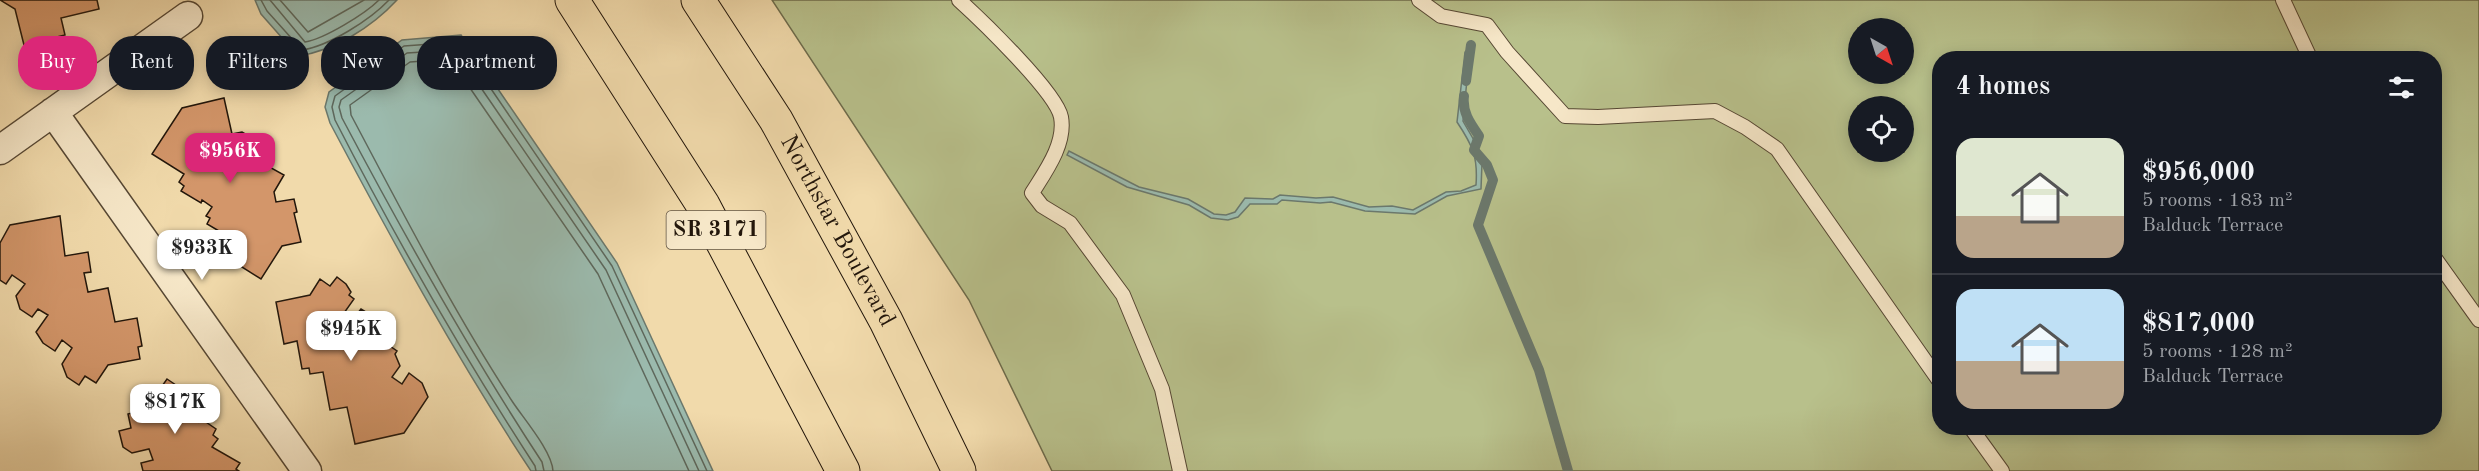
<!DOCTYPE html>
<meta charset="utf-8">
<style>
body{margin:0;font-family:"Old Standard TT",serif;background:#20242c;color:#f1f3f6;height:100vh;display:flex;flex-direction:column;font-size:22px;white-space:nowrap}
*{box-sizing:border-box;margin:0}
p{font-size:20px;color:#9ea1a6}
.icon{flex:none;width:33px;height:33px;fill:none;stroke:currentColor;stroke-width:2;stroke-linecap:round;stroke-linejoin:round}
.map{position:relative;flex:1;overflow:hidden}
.details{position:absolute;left:1932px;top:51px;width:510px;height:384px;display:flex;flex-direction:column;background:#171b24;border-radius:24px;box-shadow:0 3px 15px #0003}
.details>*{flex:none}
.guide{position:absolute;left:18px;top:36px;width:570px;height:54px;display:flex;gap:12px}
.needle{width:39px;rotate:141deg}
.controls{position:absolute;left:1848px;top:18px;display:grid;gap:12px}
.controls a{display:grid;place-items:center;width:66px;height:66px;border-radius:50%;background:#171b24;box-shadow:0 3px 15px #0003;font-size:30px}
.price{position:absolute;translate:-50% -51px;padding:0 14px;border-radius:12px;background:#fff;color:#222;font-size:20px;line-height:39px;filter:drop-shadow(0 2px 3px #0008)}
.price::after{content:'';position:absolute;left:50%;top:36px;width:18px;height:14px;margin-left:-9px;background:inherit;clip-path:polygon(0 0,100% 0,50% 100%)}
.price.on{background:#db2777;color:#fff}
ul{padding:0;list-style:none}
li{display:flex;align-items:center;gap:18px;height:150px;padding:0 24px}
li+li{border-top:2px solid #363941}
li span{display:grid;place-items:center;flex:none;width:168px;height:120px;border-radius:18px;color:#555}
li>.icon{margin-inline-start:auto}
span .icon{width:72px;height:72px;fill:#fffc;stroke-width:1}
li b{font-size:26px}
h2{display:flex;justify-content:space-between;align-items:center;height:72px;padding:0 24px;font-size:26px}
.pill{padding:0 21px;border-radius:24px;background:#171b24;box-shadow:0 3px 15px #0003;font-size:21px;line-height:54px}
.pill.on{background:#db2777;color:#fff}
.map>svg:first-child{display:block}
</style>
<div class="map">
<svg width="2479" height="471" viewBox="0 0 2479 471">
<rect width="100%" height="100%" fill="#f1daab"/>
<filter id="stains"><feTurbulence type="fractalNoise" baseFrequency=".00333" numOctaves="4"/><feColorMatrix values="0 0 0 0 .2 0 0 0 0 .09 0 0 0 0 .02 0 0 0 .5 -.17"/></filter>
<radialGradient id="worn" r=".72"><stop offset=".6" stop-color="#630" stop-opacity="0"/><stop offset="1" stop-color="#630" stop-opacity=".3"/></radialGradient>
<path fill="#b8c08b" stroke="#6d6b4b" stroke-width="1.5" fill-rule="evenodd" d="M772 0H2479V471H1052L969 300ZM1858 28H1904V74H1858ZM1940 58H2434V428H1940ZM1858 106H1904V152H1858Z"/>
<path fill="#9bbaad" stroke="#6b786c" stroke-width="1.5" d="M255 0H397C372 27 334 51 298 56L261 14Z
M461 35 617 263 713 471H531C457 359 393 242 330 123L325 107 329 92 402 40Z
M1469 48H1472L1469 59 1463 121 1475 142 1482 163 1481 189 1447 196 1415 214 1365 211 1331 202 1320 203 1282 200 1277 204H1250L1238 217 1228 220 1211 218 1189 205 1127 187 1067 155 1069 151 1139 187 1188 199 1214 214 1226 215 1235 212 1245 198 1273 199 1280 195 1316 198 1333 197 1369 207 1392 206 1413 210 1446 192 1461 191 1476 185C1478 157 1473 146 1457 122L1465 52Z"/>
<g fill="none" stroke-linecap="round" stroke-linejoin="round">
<path stroke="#5e685c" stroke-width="1.5" d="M261 0 267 11 302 50C329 46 370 20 389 0
M270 0 305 42C324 39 365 14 379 0
M280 0 308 32 364 0
M536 471 535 466C462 354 396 239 335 120L332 107 335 96 404 46 459 42 612 266 707 471
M544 471 542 462C469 351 404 235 342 118L339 107 341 100 407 53 455 50 606 270 699 471
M553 471C552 451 523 418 512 401 452 309 402 211 351 115L350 105 410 62 450 59 598 274 689 471"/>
<path stroke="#6b786c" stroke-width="10" d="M1466 81 1471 45
M1464 96C1462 112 1470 123 1479 136L1474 150 1487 165 1493 180 1478 225 1539 370 1568 471"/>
</g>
<path fill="#d3966a" stroke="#22160b" stroke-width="1.5" d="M0 0H97L99 9 61 18 65 35 24 45 15 9Z
M224 98 232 134 242 132 257 141 248 155 252 168 266 165 284 175 274 192 276 202 294 199 297 212 294 213 301 242 282 246 261 279 226 257 236 241 207 224 210 218 206 216 212 207 202 200 201 203 181 191 184 186 179 182 184 174 152 154 182 108Z
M60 216 65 256 88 252 91 272 84 273 88 292 108 288 115 322 137 318 142 346 138 347 140 359 108 365 96 383 85 376 79 385 67 377 62 364 72 348 62 340 55 351 43 343 36 332 48 315 38 309 32 317 20 309 16 296 25 284 12 275 6 284 0 280V243L10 225Z
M337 277 346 284 351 292 349 295 354 299 344 313 353 319 361 309 374 317 372 320 377 332 370 342 380 349 384 342 397 351 395 354 400 366 392 377 402 384 409 373 422 383 428 397 404 433 355 444 347 407 330 410 323 372 310 374 309 368 302 369 297 341 284 344 276 302 310 295 320 279 330 286Z
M167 379 198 400 187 414 198 422 200 418 216 429 213 435 218 439 212 447 240 463 236 469 239 471H143L141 463 153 460 149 449 132 453 123 447 119 431 131 428 128 414 146 409Z"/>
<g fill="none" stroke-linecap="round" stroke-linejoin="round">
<defs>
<path id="lane" d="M959 0C980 19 1056 92 1061 117 1066 144 1045 172 1032 193L1042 206 1070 223 1123 295 1162 389 1180 471
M1419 0 1441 16 1487 25 1507 52 1565 116 1598 117 1715 111 1745 127 1777 149 1940 382
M2283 0 2310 58
M2434 257 2479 320
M1971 428 2002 471"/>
<path id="street" d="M53 112 307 471
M0 150 188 16"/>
<g id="primary">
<path d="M572 0 703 205 843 471"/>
<path id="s1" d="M698 0 776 120 886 321 959 471"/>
</g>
</defs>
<use href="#lane" stroke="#564733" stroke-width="16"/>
<use href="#street" stroke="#564733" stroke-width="31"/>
<use href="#primary" stroke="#22160b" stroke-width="35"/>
<use href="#lane" stroke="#f6e7c8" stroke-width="14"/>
<use href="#street" stroke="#f6e7c8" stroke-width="28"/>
<use href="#primary" stroke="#f1daab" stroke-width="33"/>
</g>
<g text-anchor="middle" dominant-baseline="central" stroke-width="5" stroke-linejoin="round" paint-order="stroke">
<rect fill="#f6e7c8" stroke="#625544" stroke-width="1.5" x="666.5" y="211" width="99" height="38" rx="4.5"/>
<g font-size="22" font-weight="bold" fill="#22160b">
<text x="716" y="230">SR 3171</text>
</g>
<g font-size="24" fill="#22160b" stroke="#f6e7c8">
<text stroke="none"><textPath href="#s1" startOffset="270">Northstar Boulevard</textPath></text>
</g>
</g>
<rect width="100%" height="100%" filter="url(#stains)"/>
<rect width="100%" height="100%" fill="url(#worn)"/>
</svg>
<div class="controls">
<a><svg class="needle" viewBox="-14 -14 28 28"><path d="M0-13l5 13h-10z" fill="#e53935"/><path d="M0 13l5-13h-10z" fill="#9ea1a6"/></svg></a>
<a><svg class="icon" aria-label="locate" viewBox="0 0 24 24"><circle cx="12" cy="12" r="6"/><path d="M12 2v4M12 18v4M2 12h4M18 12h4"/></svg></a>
</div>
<b class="price on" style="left:230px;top:184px">$956K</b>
<b class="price" style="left:202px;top:281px">$933K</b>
<b class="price" style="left:351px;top:362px">$945K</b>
<b class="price" style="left:175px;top:435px">$817K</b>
<div class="guide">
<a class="pill on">Buy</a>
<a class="pill">Rent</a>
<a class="pill">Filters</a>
<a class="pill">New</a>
<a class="pill">Apartment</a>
</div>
<section class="details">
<h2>4 homes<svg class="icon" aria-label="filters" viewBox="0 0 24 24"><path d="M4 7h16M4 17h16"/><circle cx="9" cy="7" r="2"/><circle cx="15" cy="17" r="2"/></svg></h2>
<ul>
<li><span style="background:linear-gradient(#dfe7d0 65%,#b9a48a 0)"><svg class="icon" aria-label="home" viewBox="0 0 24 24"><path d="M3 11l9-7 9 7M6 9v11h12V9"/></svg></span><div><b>$956,000</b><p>5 rooms · 183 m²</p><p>Balduck Terrace</p></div></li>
<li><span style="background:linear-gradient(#bfe0f5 60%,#b9a48a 0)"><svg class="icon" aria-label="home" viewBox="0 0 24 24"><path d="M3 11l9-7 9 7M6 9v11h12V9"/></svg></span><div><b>$817,000</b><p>5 rooms · 128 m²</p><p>Balduck Terrace</p></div></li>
</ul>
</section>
</div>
